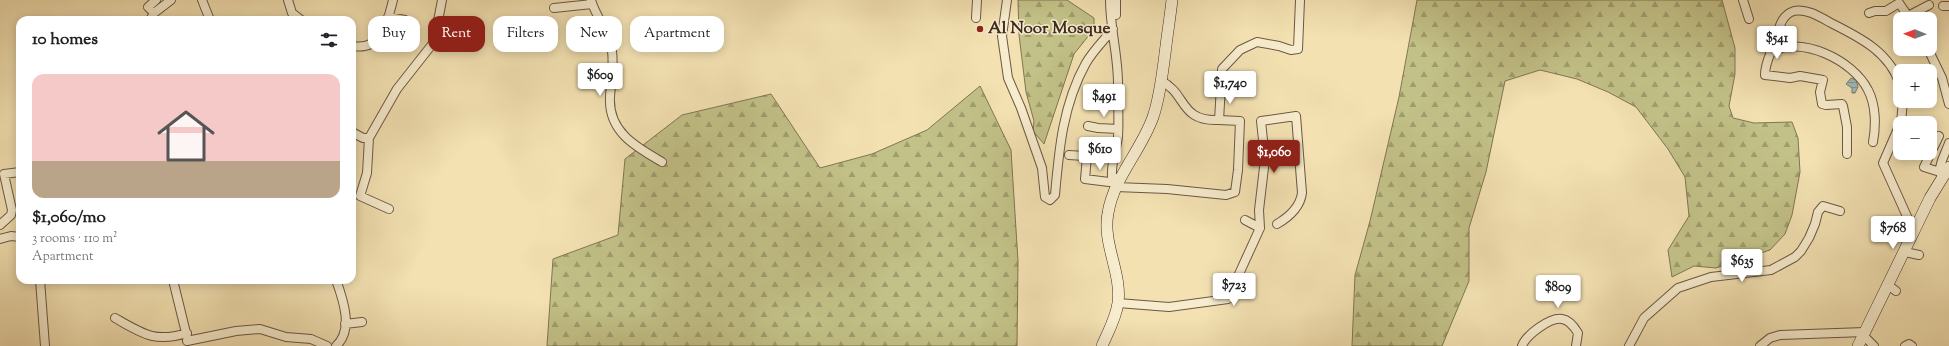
<!DOCTYPE html>
<meta charset="utf-8">
<style>
body{margin:0;font-family:"Sorts Mill Goudy",serif;background:#f6f6f6;color:#202124;height:100vh;display:flex;flex-direction:column;font-size:15px;white-space:nowrap}
*{box-sizing:border-box;margin:0}
p{font-size:13px;color:#757577}
.icon{flex:none;width:22px;height:22px;fill:none;stroke:currentColor;stroke-width:2;stroke-linecap:round;stroke-linejoin:round}
.map{position:relative;flex:1;overflow:hidden}
.sheet{position:absolute;left:16px;top:16px;width:340px;height:268px;display:flex;flex-direction:column;background:#fff;border-radius:12px;box-shadow:0 2px 10px #0003}
.sheet>*{flex:none}
.top-card{position:absolute;left:368px;top:16px;width:380px;height:36px;display:flex;gap:8px}
.needle{width:26px;rotate:271deg}
.tools{position:absolute;left:1893px;top:12px;display:grid;gap:8px}
.tools a{display:grid;place-items:center;width:44px;height:44px;border-radius:8px;background:#fff;box-shadow:0 2px 10px #0003;font-size:20px}
.price{position:absolute;translate:-50% -34px;padding:0 9px;border-radius:4px;background:#fff;color:#222;font-size:13px;line-height:26px;filter:drop-shadow(0 1px 2px #0008)}
.price::after{content:'';position:absolute;left:50%;top:24px;width:12px;height:9px;margin-left:-6px;background:inherit;clip-path:polygon(0 0,100% 0,50% 100%)}
.price.active{background:#8f2418;color:#fff}
ul{padding:0;list-style:none}
li{display:grid;align-content:center;gap:8px;height:212px;padding:0 16px}
li+li{border-top:1px solid #e0e0e0}
li span{display:grid;place-items:center;height:124px;border-radius:12px;color:#555}
li>.icon{margin-inline-start:auto}
span .icon{width:72px;height:72px;fill:#fffc;stroke-width:1}
li b{font-size:17px}
h2{display:flex;justify-content:space-between;align-items:center;height:48px;padding:0 16px;font-size:17px}
.chip{padding:0 14px;border-radius:12px;background:#fff;box-shadow:0 2px 10px #0003;font-size:14px;line-height:36px}
.chip.active{background:#8f2418;color:#fff}
.map>svg:first-child{display:block}
</style>
<div class="map">
<svg width="1949" height="346" viewBox="0 0 1949 346">
<defs>
<pattern id="forest-firs" width="22" height="20" patternUnits="userSpaceOnUse"><rect width="22" height="20" fill="#c2c187"/><path d="M5 1l3.5 6h-7zM16 11l3.5 6h-7z" fill="#9f9d6e"/></pattern>
<pattern id="water-rules" width="6" height="5" patternUnits="userSpaceOnUse"><rect width="6" height="5" fill="#a0bbb7"/><path d="M0 2.5h6" fill="none" stroke="#849894"/></pattern>
</defs>
<rect width="100%" height="100%" fill="#f3e1b2"/>
<filter id="stains"><feTurbulence type="fractalNoise" baseFrequency=".005" numOctaves="4"/><feColorMatrix values="0 0 0 0 .2 0 0 0 0 .09 0 0 0 0 .02 0 0 0 .5 -.17"/></filter>
<radialGradient id="worn" r=".72"><stop offset=".6" stop-color="#630" stop-opacity="0"/><stop offset="1" stop-color="#630" stop-opacity=".3"/></radialGradient>
<path fill="url(#forest-firs)" stroke="#807654" d="M1018 0H1067L1094 18V29L1074 54 1044 144 1033 131 1034 121 1026 92 1019 35Z
M1417 0H1722L1735 48V74L1729 106 1733 118 1754 123 1792 122 1798 138 1800 172 1792 215 1785 234 1770 250 1716 268 1694 266 1672 277 1668 250 1689 216 1685 177 1668 149 1636 107 1608 92 1577 79 1540 70 1505 81 1486 172 1469 228V281L1442 346H1352L1355 275 1370 221 1399 97Z
M980 86 1011 150 1018 261 1017 346H547L553 259 618 235 625 159 682 115 771 94 820 168 872 154 927 130Z"/>
<path fill="url(#water-rules)" stroke="#79817b" d="M1851 78 1856 80 1858 87 1855 93H1852V88L1846 84Z"/>
<g fill="none" stroke-linecap="round" stroke-linejoin="round">
<defs>
<path id="street" d="M202 0 210 20
M288 0 292 13 301 20
M591 0C596 18 610 32 612 51 614 66 611 82 610 97 608 132 636 147 662 162
M1007 0 1002 36 1008 78 1021 108 1042 168 1045 197 1050 200 1055 195C1059 149 1063 104 1086 63 1093 51 1104 40 1113 29
M1110 0C1110 30 1119 58 1118 88 1118 104 1119 121 1118 137 1116 150 1111 163 1112 177L1119 179
M1743 0 1749 19
M1943 6H1949
M554 8 592 4
M154 13 148 7 156 0
M1869 13 1875 11H1886L1899 3 1910 19
M1116 15V0
M1908 16 1929 5
M388 17 405 20
M976 18 977 0
M150 20 154 13 171 0
M381 37 386 38 389 42
M352 46C383 51 387 23 393 0
M1928 49 1942 78 1949 104
M1770 52C1801 35 1853 60 1868 90 1876 105 1876 126 1873 142
M1161 81C1187 93 1179 122 1219 120L1222 69 1240 50 1257 42 1279 46 1291 50 1298 49 1300 0
M1092 97 1118 101
M1901 123 1903 101
M1900 124 1883 163 1914 232
M1088 126 1098 128 1118 129
M352 132 363 138H369L397 89 434 42 442 0
M1939 136 1924 167 1940 172
M369 138 367 173 360 196 389 209
M1847 154V127L1843 106 1842 104 1826 105 1822 104 1820 92 1823 80 1800 76 1790 78 1765 75C1765 64 1769 57 1773 47 1778 35 1779 15 1794 11 1806 8 1820 17 1831 23 1859 37 1890 52 1900 85
M1069 155 1114 158
M1087 156 1085 179 1117 183
M1942 177C1936 167 1946 153 1949 143
M1116 187 1167 189 1226 195 1235 192 1238 170 1240 121 1219 120
M0 225 11 215 12 210 4 174 20 172
M1260 228 1259 210 1265 159 1261 121 1296 116 1302 193C1300 208 1289 217 1277 224
M0 239 11 236 20 237
M1905 252 1919 255
M40 280 45 346
M173 280 187 337
M1888 288H1892L1896 291
M1118 303 1169 307 1228 299 1235 296 1239 274 1260 228 1245 220
M115 318C143 334 155 343 187 333
M345 324 362 322
M1864 336 1874 346
M187 341 236 331 260 329 286 337 311 339 327 346
M336 346C354 330 343 299 336 280
M1522 346C1526 335 1550 317 1562 319 1569 320 1575 328 1578 333L1576 346
M1629 346 1644 318 1678 288 1711 277 1771 270 1795 257 1801 251 1809 238 1815 224 1818 212 1823 206 1840 211
M1760 346 1770 338 1780 335 1865 332
M1905 346 1909 344 1912 346"/>
<path id="secondary" d="M1102 346C1108 332 1116 318 1118 303 1122 273 1102 243 1108 213 1114 177 1141 151 1153 117 1160 97 1162 75 1165 54 1167 36 1170 18 1172 0
M1858 346 1930 198 1949 167"/>
</defs>
<use href="#street" stroke="#6b5845" stroke-width="10"/>
<use href="#secondary" stroke="#3e2b21" stroke-width="12"/>
<use href="#street" stroke="#f7eccd" stroke-width="8"/>
<use href="#secondary" stroke="#f7eccd" stroke-width="11"/>
</g>
<circle fill="#8f2418" stroke="#f7eccd" stroke-width="1.5" cx="980" cy="29" r="4"/>
<g text-anchor="middle" dominant-baseline="central" stroke-width="3" stroke-linejoin="round" paint-order="stroke">
<g font-size="17" font-weight="bold" fill="#3e2b21" stroke="#f7eccd" text-anchor="start">
<text x="988" y="29">Al Noor Mosque</text>
</g>
</g>
<rect width="100%" height="100%" filter="url(#stains)"/>
<rect width="100%" height="100%" fill="url(#worn)"/>
</svg>
<div class="tools">
<a><svg class="needle" viewBox="-14 -14 28 28"><path d="M0-13l5 13h-10z" fill="#e53935"/><path d="M0 13l5-13h-10z" fill="#757577"/></svg></a>
<a>+</a>
<a>−</a>
</div>
<b class="price" style="left:1777px;top:60px">$541</b>
<b class="price" style="left:600px;top:97px">$609</b>
<b class="price" style="left:1230px;top:105px">$1,740</b>
<b class="price" style="left:1104px;top:118px">$491</b>
<b class="price" style="left:1100px;top:171px">$610</b>
<b class="price active" style="left:1274px;top:174px">$1,060</b>
<b class="price" style="left:1893px;top:250px">$768</b>
<b class="price" style="left:1742px;top:283px">$635</b>
<b class="price" style="left:1234px;top:307px">$723</b>
<b class="price" style="left:1558px;top:309px">$809</b>
<div class="top-card">
<a class="chip">Buy</a>
<a class="chip active">Rent</a>
<a class="chip">Filters</a>
<a class="chip">New</a>
<a class="chip">Apartment</a>
</div>
<section class="sheet">
<h2>10 homes<svg class="icon" aria-label="filters" viewBox="0 0 24 24"><path d="M4 7h16M4 17h16"/><circle cx="9" cy="7" r="2"/><circle cx="15" cy="17" r="2"/></svg></h2>
<ul>
<li><span style="background:linear-gradient(#f6c9c9 70%,#b9a48a 0)"><svg class="icon" aria-label="home" viewBox="0 0 24 24"><path d="M3 11l9-7 9 7M6 9v11h12V9"/></svg></span><div><b>$1,060/mo</b><p>3 rooms · 110 m²</p><p>Apartment</p></div></li>
</ul>
</section>
</div>
